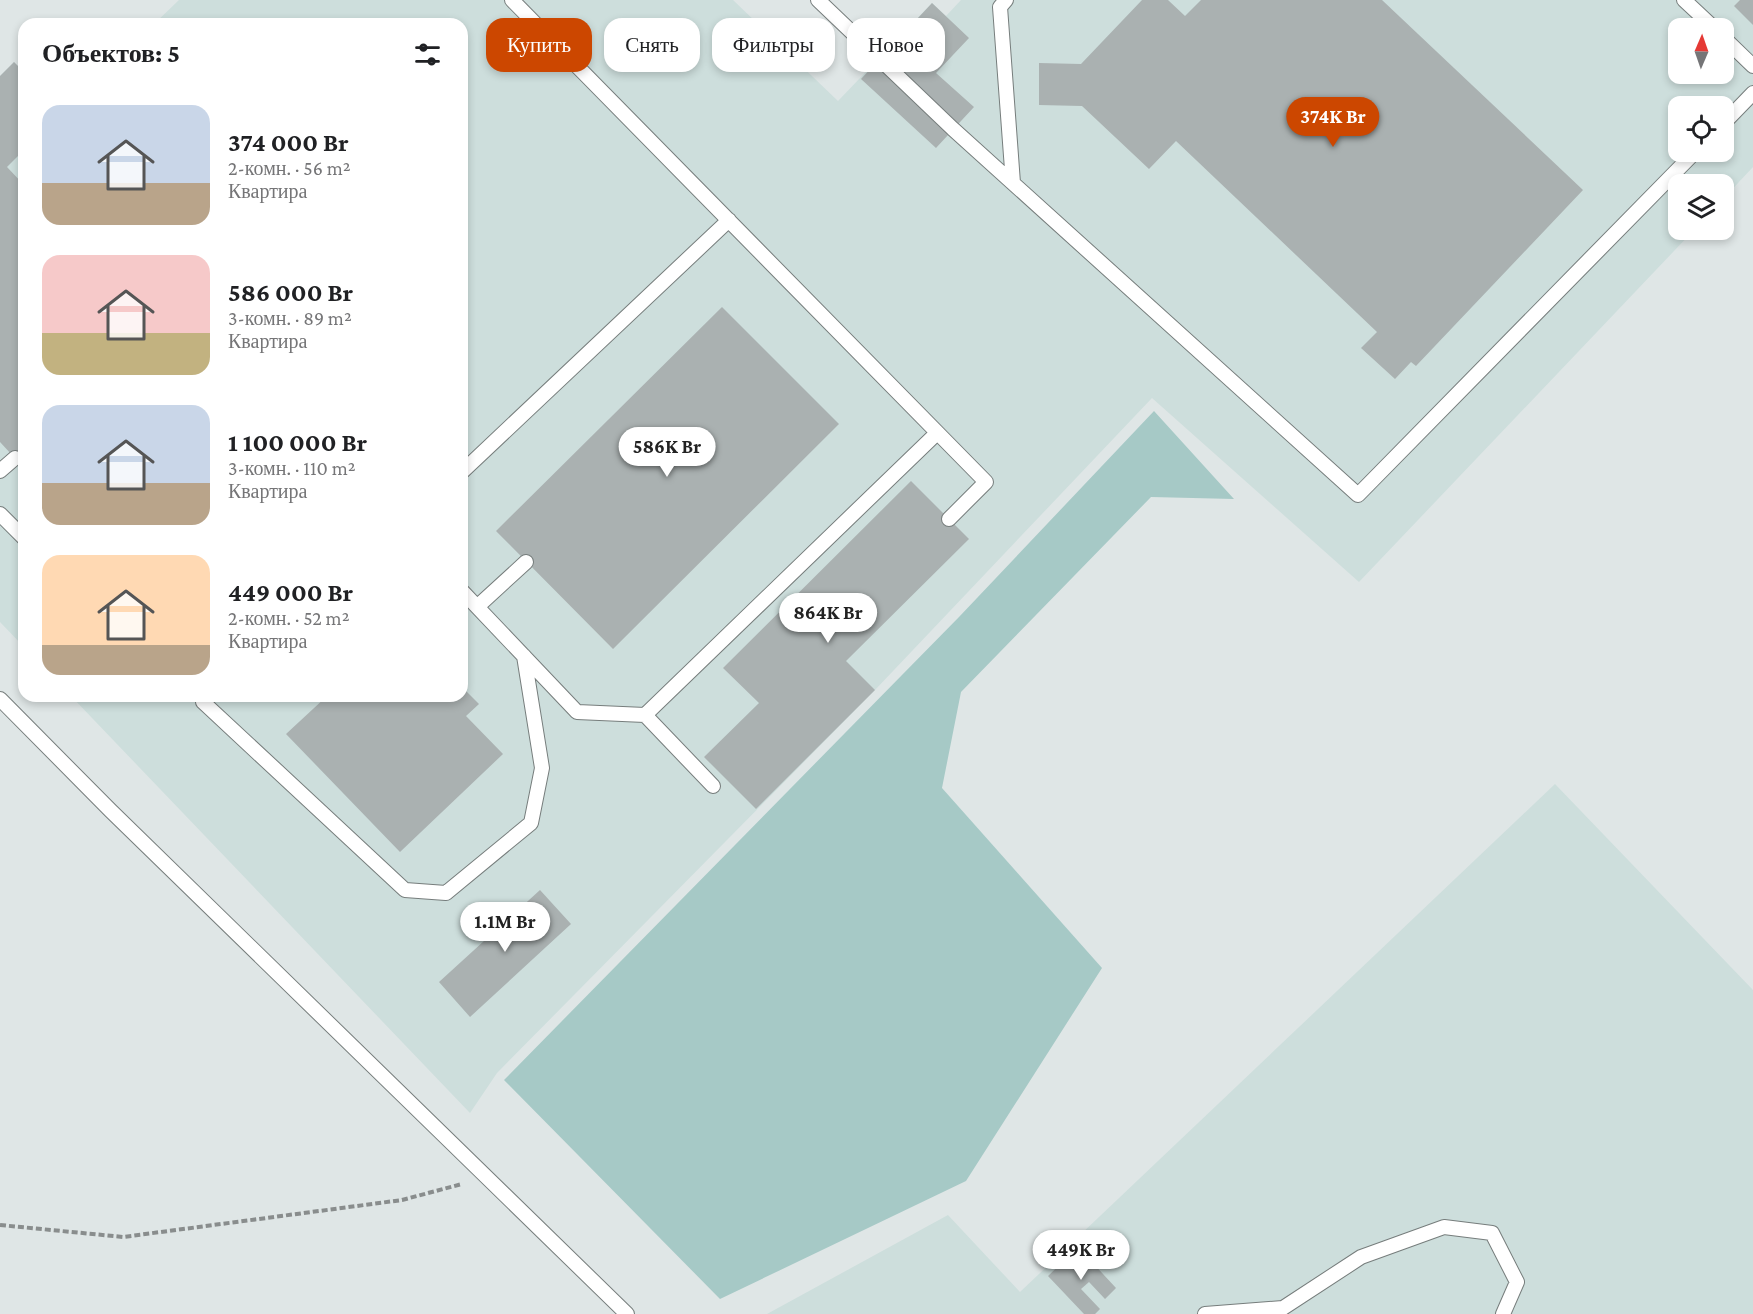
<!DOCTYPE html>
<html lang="ru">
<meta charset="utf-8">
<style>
body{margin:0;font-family:"Crimson Pro",serif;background:#f2f2f2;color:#202124;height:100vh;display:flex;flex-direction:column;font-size:22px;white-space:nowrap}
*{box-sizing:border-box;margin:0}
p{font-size:20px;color:#757577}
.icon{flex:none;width:33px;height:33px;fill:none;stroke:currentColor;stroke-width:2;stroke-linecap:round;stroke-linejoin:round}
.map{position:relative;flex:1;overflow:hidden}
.panel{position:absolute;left:18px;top:18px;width:450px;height:684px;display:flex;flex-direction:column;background:#fff;border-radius:18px;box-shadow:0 3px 9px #0003}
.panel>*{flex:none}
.banner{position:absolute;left:486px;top:18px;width:570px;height:54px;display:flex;gap:12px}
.needle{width:39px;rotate:2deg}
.buttons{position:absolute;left:1668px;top:18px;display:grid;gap:12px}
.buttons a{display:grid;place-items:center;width:66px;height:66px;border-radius:12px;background:#fff;box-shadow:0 3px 9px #0003;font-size:30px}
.price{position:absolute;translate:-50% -51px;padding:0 14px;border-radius:21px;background:#fff;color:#222;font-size:20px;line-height:39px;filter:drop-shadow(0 2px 3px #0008)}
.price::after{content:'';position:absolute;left:50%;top:36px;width:18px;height:14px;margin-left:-9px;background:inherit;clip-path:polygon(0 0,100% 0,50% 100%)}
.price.current{background:#cc4700;color:#fff}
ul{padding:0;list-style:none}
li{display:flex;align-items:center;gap:18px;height:150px;padding:0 24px}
li span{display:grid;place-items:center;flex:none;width:168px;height:120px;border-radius:18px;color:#555}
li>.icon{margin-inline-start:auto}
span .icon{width:72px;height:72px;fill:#fffc;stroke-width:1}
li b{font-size:26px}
h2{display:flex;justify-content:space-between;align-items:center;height:72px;padding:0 24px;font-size:26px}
.tag{padding:0 21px;border-radius:18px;background:#fff;box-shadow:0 3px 9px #0003;font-size:21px;line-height:54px}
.tag.current{background:#cc4700;color:#fff}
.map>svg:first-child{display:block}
</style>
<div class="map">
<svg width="1753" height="1314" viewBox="0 0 1753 1314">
<rect width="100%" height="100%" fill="#dfe6e6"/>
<path fill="#cddedc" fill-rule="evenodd" d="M179 0H733L838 101 932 3 946 16 961 0H1753V167L1724 198V184H1678V230H1694L1359 582 1152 398 875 690 497 1073 470 1113 71 696H462V24H154ZM1678 28H1724V74H1678ZM1678 106H1724V152H1678Z
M14 62 24 72V647L0 622V76Z
M1555 784 1753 990V1314H767L948 1215 1020 1292Z"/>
<path fill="#a6c9c6" d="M1154 411 1234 499 1151 497 961 692 942 788 1102 968 966 1181 720 1299 504 1080 959 617Z"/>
<path fill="#aab1b1" d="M1142 0H1168L1185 16 1201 0H1382L1583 190 1416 366 1411 362 1395 379 1361 348 1377 332 1176 141 1149 169 1082 106 1039 105V63L1081 64Z
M1740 0H1753V25L1734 6Z
M932 3 969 38 936 73 974 107 936 148 861 79Z
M14 62 24 72V150L7 167 24 185V468L0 442V76Z
M722 307 839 424 613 649 496 531Z
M911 481 969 539 846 661 875 690 756 809 704 757 759 703 723 668Z
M462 687 479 704 466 716 503 754 400 852 286 734 327 696H462Z
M540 890 571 924 470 1017 439 982Z
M1078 1247 1116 1288 1105 1299 1089 1282 1081 1289 1100 1309 1095 1314H1084L1048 1276Z"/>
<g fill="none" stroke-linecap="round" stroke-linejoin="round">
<defs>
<path id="service" d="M512 0 986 482 949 519
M818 0 953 129 1358 495 1695 152
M1006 0 1000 7 1013 183
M1684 0 1714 28
M1724 38 1753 66
M1724 123 1753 93
M0 471 15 458
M462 472 729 220
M0 514 24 538
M462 591 577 712 645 715 937 433
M478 606 526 562
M210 696 203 702 405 890 446 893 531 823 542 768 524 656
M0 699 111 811 627 1314
M645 715 713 786
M1205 1314 1283 1308 1361 1257 1444 1227 1492 1233 1517 1282 1503 1314"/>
</defs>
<use href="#service" stroke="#767d7c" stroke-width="16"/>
<path stroke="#898d8d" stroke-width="4" stroke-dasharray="6 3" stroke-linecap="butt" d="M0 1225 123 1237 402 1200 462 1184"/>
<use href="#service" stroke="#fff" stroke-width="14"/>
</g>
</svg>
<div class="buttons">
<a><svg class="needle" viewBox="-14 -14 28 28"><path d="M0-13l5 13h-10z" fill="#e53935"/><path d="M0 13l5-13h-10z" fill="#757577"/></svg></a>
<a><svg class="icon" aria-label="locate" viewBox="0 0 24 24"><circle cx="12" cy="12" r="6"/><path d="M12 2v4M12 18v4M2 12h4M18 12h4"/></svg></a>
<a><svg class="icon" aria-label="layers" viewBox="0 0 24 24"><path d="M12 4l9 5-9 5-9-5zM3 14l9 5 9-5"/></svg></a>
</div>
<b class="price current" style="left:1333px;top:148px">374K Br</b>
<b class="price" style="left:667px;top:478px">586K Br</b>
<b class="price" style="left:828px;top:644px">864K Br</b>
<b class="price" style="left:505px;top:953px">1.1M Br</b>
<b class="price" style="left:1081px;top:1281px">449K Br</b>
<div class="banner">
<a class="tag current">Купить</a>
<a class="tag">Снять</a>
<a class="tag">Фильтры</a>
<a class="tag">Новое</a>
</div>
<section class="panel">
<h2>Объектов: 5<svg class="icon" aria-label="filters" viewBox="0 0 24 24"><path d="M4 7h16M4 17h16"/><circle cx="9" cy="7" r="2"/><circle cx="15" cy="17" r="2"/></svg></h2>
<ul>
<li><span style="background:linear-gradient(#c9d6e8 65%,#b9a48a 0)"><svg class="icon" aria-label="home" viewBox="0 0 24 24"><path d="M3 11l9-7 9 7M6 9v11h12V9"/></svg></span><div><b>374 000 Br</b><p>2-комн. · 56 m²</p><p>Квартира</p></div></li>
<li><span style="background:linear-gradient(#f6c9c9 65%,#c2b280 0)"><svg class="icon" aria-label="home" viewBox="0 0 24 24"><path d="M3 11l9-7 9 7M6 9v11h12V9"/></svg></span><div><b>586 000 Br</b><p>3-комн. · 89 m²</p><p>Квартира</p></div></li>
<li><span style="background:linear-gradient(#c9d6e8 65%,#b9a48a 0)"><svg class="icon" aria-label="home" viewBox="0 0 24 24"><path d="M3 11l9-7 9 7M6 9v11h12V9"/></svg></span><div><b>1 100 000 Br</b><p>3-комн. · 110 m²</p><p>Квартира</p></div></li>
<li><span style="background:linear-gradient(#ffd9b3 75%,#b9a48a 0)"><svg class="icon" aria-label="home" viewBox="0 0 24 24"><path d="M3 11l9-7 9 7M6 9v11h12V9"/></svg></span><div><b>449 000 Br</b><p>2-комн. · 52 m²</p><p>Квартира</p></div></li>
</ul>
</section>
</div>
